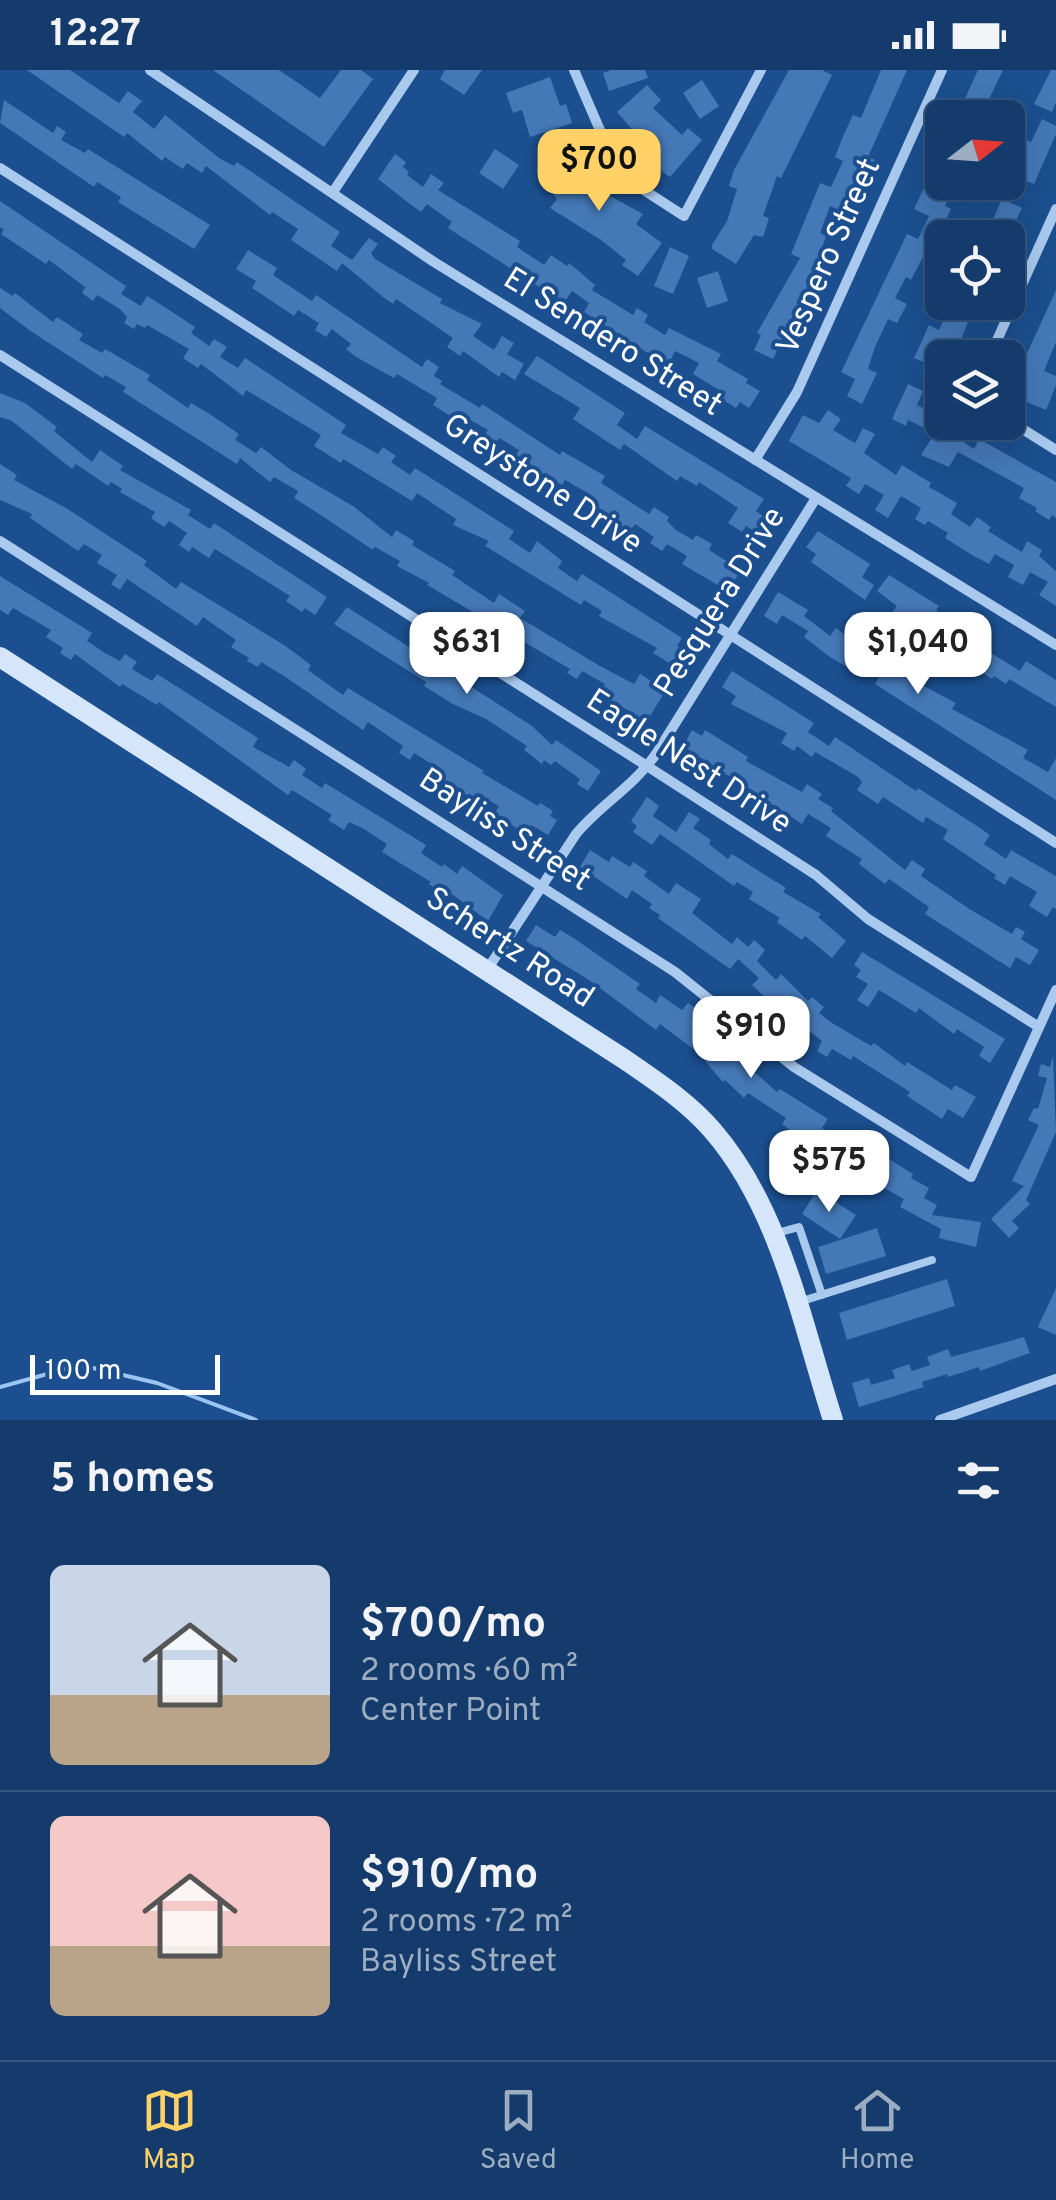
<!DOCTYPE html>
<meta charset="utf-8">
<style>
body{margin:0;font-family:Overpass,sans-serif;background:#214673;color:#f1f3f6;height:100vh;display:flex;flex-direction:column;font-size:38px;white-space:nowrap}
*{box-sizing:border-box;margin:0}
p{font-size:32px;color:#9dadc1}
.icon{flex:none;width:55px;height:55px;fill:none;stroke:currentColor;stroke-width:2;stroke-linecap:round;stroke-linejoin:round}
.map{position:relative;height:1350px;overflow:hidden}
.panel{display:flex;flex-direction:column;background:#143b6b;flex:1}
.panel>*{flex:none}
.needle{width:65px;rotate:73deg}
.tools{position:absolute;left:925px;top:30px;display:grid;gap:20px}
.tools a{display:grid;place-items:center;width:100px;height:100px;border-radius:15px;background:#143b6b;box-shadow:0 10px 40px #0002,0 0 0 2px #33557e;font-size:50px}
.scale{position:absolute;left:30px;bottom:25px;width:190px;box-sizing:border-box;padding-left:10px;border:5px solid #fff;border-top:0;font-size:28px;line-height:35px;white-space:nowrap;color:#fff;-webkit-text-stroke:8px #1b4f8f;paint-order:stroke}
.price{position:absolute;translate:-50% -85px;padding:0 22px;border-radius:20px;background:#fff;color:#222;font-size:32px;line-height:65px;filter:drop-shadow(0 2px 5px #0008)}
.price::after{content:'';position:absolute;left:50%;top:60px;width:30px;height:22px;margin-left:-15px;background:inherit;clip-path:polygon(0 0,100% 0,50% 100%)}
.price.current{background:#ffd166;color:#111}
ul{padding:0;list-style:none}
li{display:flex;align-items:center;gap:30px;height:250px;padding:0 50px}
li+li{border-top:2px solid #33557e}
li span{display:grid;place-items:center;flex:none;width:280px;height:200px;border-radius:15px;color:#555}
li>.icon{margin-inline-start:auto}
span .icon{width:120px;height:120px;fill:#fffc;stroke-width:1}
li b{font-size:42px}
h2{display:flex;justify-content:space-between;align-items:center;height:120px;padding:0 50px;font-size:42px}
.status{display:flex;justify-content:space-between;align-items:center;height:70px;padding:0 50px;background:#143b6b;direction:ltr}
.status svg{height:28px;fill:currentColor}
.dock{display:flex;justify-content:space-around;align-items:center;height:140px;border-top:2px solid #33557e;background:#143b6b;font-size:28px;color:#9dadc1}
.dock a{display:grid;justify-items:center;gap:5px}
.dock .current{color:#ffd166}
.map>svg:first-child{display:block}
</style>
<div class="status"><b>12:27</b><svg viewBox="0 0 49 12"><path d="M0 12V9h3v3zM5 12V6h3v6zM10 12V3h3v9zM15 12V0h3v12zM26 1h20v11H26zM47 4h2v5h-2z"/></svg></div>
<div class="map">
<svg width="1056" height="1350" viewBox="0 0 1056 1350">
<rect width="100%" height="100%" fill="#1b4f8f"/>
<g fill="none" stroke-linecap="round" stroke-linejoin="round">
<path stroke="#9cc4f0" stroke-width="4" d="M0 1317 80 1295 157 1313 256 1350"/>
</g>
<path fill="#4478b7" d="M27 0H70L119 33 128 21 142 31 133 42 154 59 165 45 219 88 234 96 237 92 340 162 331 176 352 190 369 168 378 174 371 183 375 189 442 229 440 233 482 254 473 266 494 280 502 266 514 273 507 284 524 294 515 310 502 302 499 307 463 281 460 286 447 277 453 268 418 244 396 229 393 234 383 227 342 193 337 201 291 170 298 159 272 142 270 145 206 96 202 103 187 93 183 99 165 87 162 91 127 63 124 67Z
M213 0H279L320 28 341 0H361L373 9 324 77Z
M445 0H482L464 25 440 9Z
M611 0H645L648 8 609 21 603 3Z
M789 0H822L832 5 781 108 777 106 763 146 769 148 763 167 754 165 736 194 712 179V175L727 151 737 119 729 116 734 100Z
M881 0H907L868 87 880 92 875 101 864 96 846 143 830 136 820 163 826 166 811 210 773 289 754 280 761 265 757 263 800 188 791 184 820 113 831 117 843 91 835 87 844 64 853 45 861 48Z
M978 0H1003L980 48H956Z
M1051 0H1056V32L1052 42 1034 34Z
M550 7 560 36 566 34 572 53 530 67 522 40 513 43 506 23Z
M702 10 719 36 700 49 683 23Z
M647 15 661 30 653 38 682 65 688 58 702 70 670 107 634 81 643 72 617 42Z
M4 30 53 63 57 56 66 62 61 70 85 83 88 79 210 155 194 179 118 132 121 127 97 112 94 117 0 53Z
M1042 49 1056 56V64L1034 114 1019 108 1009 132 1022 138 1008 168H997L987 163 1002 129 1008 131V90L1019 66 1031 72Z
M495 79 519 95 503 119 479 103Z
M942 79V112H955L945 136 951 139 938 168 934 166 911 210 906 207 895 228 907 234 897 253 888 249 875 277 868 299 877 303 862 334 847 326 855 309 841 302 907 164 918 169 929 146 914 139Z
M561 81 573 98 601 121 643 144 636 154 662 173 638 206 622 195 626 190 601 170 550 138 557 129 536 100Z
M395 84 406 92 403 97 409 102 407 105 423 117 431 104 444 113 438 120 520 171 517 177 544 195 551 185 567 196 569 193 595 215 592 220 633 245 637 238 648 245 644 252 665 265 669 258 721 284 717 291 748 309 746 313 760 321 749 338 740 332 736 338 720 328 724 323 693 304 699 293 675 281 669 294 654 287 584 242 589 233 572 221 564 233 448 158 452 152 427 134 421 142 410 134 378 109Z
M0 131 126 216 121 224 141 236 147 226 160 234 195 257 191 263 209 276 214 269 227 277 220 287 238 298 245 288 346 355 341 363 378 384 383 377 396 386 391 392 410 405 415 398 514 461 509 469 530 483 537 471 562 491 558 498 577 511 582 504 682 568 677 576 690 584 681 600 653 583 657 578 599 546 602 541 584 530 581 535 485 476 489 471 453 455 456 449 417 423 412 431 343 389 341 393 314 376 321 365 246 320 243 326 201 294 198 298 183 288 189 279 147 255 145 258 137 254 134 259 124 253 127 247 120 239 97 225 93 231 82 223 85 217 49 190 46 194 1 164 4 160 0 157Z
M670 177 689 186 673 224 654 216Z
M248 180 277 198 273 205 312 231 316 225 422 297 427 289 439 297 434 306 442 311 440 314 480 338 482 334 560 385 562 381 605 406 601 413 649 444 654 437 669 447 667 451 676 460 693 470 696 465 712 474 709 480 741 500 728 521 682 494 687 486 667 474 662 481 650 473 654 467 635 454 630 461 586 433 591 425 565 410 562 415 514 387 519 380 499 368 495 375 483 368 488 360 467 348 463 354 433 335 437 328 397 304 394 308 356 287 346 279 351 274 332 259 326 267 315 260 319 253 298 240 294 246 252 218 256 211 236 199Z
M718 201 728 231 707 238 697 208Z
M0 218 13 226 15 223 53 252 57 247 83 264 79 270 102 283 105 279 150 305 147 310 188 338 191 333 210 344 239 364 235 370 256 383 261 377 291 400 353 436 392 467 396 460 414 471 412 475 455 501 452 505 494 533 499 524 525 541 520 548 600 596 634 614 640 604 666 620 647 651 600 624 605 614 582 601 577 609 567 603 570 599 427 515 429 513 397 496 400 491 375 477 373 480 313 440 294 428 298 421 274 407 270 412 240 388 237 394 123 322 126 317 105 305 103 308 29 260 0 238Z
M1056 220V272L1044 301 1056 306V315L1046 340 1022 330 1026 319 1013 314Z
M952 232H976L955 284 941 277 933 296 914 288 929 255 939 260Z
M537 286 625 343 617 355 637 369 645 356 764 429 756 441 771 452 761 466 746 456 742 462 728 453 738 438 699 412 697 416 680 406 677 411 624 374 620 380 573 349 580 338 524 304Z
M908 314 923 321 917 335 930 342 927 348 974 379 979 369 1056 412V448L1052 445 1049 450 1035 441 1037 438 1019 428 1024 418 958 382 949 397 921 385 935 363 908 350 906 356 892 349Z
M0 323 25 333 57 357 54 361 92 392 100 380 123 396 120 400 191 440 188 445 210 459 214 453 327 527 315 545 305 538 302 542 286 531 290 526 215 479 209 488 192 477 189 482 179 475 187 463 169 451 164 457 151 448 155 442 120 422 122 419 111 412 108 416 76 394 72 399 12 351 0 347Z
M828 340 841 349 833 360 855 373 863 358 875 364 864 383 896 405 902 395 931 413 929 417 957 433 951 444 970 457 977 447 991 457 988 461 1022 482 1027 471 1042 480 1039 486 1056 501V536L1039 525 1048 512 1030 502 1023 515 1008 507 1014 495 995 484 989 494 972 485 945 468 948 463 928 451 925 455 915 449 921 438 901 426 888 448 875 440 884 425 865 414 859 424 846 416 851 408 789 371 803 345 819 353Z
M0 394 17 405 14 410 66 438 147 491 144 495 176 519 181 512 284 575 311 595 308 600 343 625 348 618 484 701 482 703 538 736 540 733 553 741 550 746 557 750 548 765 531 755 526 764 494 744 499 736 481 726 478 732 434 705 438 698 414 683 410 690 399 683 403 676 368 652 363 660 284 606 261 592 258 597 247 591 249 588 231 577 236 570 203 547 197 556 127 509 120 520 111 514 117 505 97 493 102 485 84 474 78 481 30 448 32 444 0 430Z
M818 461 870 494 862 507 874 515 865 530 811 492 816 484 806 477Z
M889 505 939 536 936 540 953 551 955 548 992 569 986 580 1020 601 1026 591 1056 610V637L1009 609 1006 614 994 606 992 609 953 583 958 575 924 559 920 565 891 544 897 536 877 521Z
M0 506 92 563 87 571 105 583 120 591 125 584 137 592 132 599 152 611 157 604 258 668 253 677 289 697 294 690 306 699 302 705 322 718 325 713 426 775 421 783 442 797 444 794 457 804 462 796 503 825 488 851 449 822 446 826 429 814 431 812 382 782 387 774 364 759 349 752 344 760 328 750 332 745 292 720 288 725 159 632 157 635 122 614 120 617 75 584 71 590 60 583 63 578 46 567 51 560 13 538 8 545 0 540Z
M778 522 808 540 804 546 830 566 836 558 855 573 857 570 881 584 877 591 956 633 952 639 1028 680 1023 688 1048 702 1056 688V730L875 614 880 605 857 591 852 600 830 587 804 567 808 561 782 545 777 554 764 546Z
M347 537 532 656 552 675 556 670 601 701 588 721 577 714 580 709 555 691 551 695 544 690 542 694 524 680 527 676 486 649 453 634 424 616 426 612 334 554Z
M732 601 814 653 808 662 829 676 835 667 916 721 918 718 977 756 990 765 984 774 1006 789 1011 780 1056 806V839L1053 837 1047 847 1029 836 1037 822 1010 806 1005 815 994 808 996 805 943 769 948 760 926 747 923 753 883 727 878 734 857 720 862 712 858 707 815 682 812 687 797 676 794 681 781 673 787 663 731 634 736 626 722 617Z
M692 660 702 666 705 660 748 687 746 691 802 722 807 714 822 724 818 729 833 738 831 741 905 800 912 790 925 799 921 806 971 840 1012 864 1016 857 1025 862 1021 869 1039 880 1030 895 1016 887 1010 898 997 890 925 844 929 837 889 809 885 814 859 794 862 789 826 766 831 758 808 744 802 754 683 676Z
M647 727 659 736 653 746 676 762 689 742 700 749 693 758 711 770 709 774 728 789 732 784 786 818 783 822 821 844 818 847 846 871 832 888 805 866 802 870 777 852 780 848 749 829 753 822 737 812 734 816 660 764 652 775 633 762 637 756 631 751Z
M590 780 609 792 612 786 630 797 633 792 647 801 644 806 669 824 676 813 701 829 692 843 732 874 737 867 748 877 754 870 765 880 757 891 776 910 781 904 808 931 812 927 824 937 819 943 832 953 871 976 874 973 905 996 907 992 952 1020 955 1015 976 1027 963 1048 948 1039 942 1049 907 1026 910 1022 853 986 851 990 832 979 827 987 817 981 822 971 781 939 779 941 752 915 759 908 738 889 730 899 658 848 660 845 649 838 652 834 632 820 627 829 580 797Z
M536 855 555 867 560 860 572 867 640 914 636 919 656 933 660 925 682 940 688 933 697 939 691 947 711 963 707 968 722 983 727 978 777 1022 780 1019 828 1049 822 1058 845 1072 849 1064 913 1104 911 1108 929 1118 924 1128 937 1135 932 1145 981 1152 976 1177 939 1168 941 1159 900 1137 904 1129 877 1114 879 1110 793 1062 782 1054 786 1048 748 1023 744 1028 725 1010 723 1012 696 981 660 954 656 960 592 912 526 871Z
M862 882 1005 969 990 993 979 986 984 977 957 959 954 964 919 938 916 943 879 920 868 937 857 930 868 914 856 907 861 900 854 895Z
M1053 986 1056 1062 1026 1130 1030 1134 1012 1151 1019 1158 1009 1168 991 1149 1024 1116 1012 1111 1039 1055 1028 1050 1034 1038 1038 1039 1047 1008 1038 1006 1041 994 1050 997Z
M817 1120 856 1145 840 1169 802 1144Z
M877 1158 886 1186 826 1204 818 1177Z
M947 1209 955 1236 847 1270 839 1243Z
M1056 1218V1265L1038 1257Z
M1024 1267 1030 1283 980 1301 979 1297 948 1307 947 1304 922 1312 924 1317 859 1337 852 1313 869 1308 871 1315 895 1308 892 1300 909 1294 912 1301 930 1295 927 1287 948 1279 951 1287Z"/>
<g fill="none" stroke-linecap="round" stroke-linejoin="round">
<path stroke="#a9c9ee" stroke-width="8" d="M777 1163 799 1157 822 1225
M799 1232 932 1190"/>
<path stroke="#a9c9ee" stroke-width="10" d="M150 0 434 192 1056 575
M574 0 619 104 684 146 761 0
M0 98 1056 773
M333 122 414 0
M0 285 647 696 816 805 868 849 1039 957
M989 288 1056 139
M1008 350 1056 380
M755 390 797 322 942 0
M0 471 675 902 794 997 971 1107 1056 920
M487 900 576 764C601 734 632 718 656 684L816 428
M940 1350 1056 1309"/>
<path stroke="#d6e6fa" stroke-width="20" d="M0 587 624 989C656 1011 688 1032 713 1061 781 1140 802 1254 833 1350"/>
</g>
<g text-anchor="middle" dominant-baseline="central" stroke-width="8" stroke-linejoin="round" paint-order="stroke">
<g font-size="32" fill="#fff" stroke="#1b4f8f">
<text transform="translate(830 187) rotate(-66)">Vespero Street</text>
<text transform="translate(612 273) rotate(32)">El Sendero Street</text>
<text transform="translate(542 415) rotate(33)">Greystone Drive</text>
<text transform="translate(721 533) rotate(-58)">Pesquera Drive</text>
<text transform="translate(688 693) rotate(33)">Eagle Nest Drive</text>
<text transform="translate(504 761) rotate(33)">Bayliss Street</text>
<text transform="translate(509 879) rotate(33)">Schertz Road</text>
</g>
</g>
</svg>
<div class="tools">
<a><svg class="needle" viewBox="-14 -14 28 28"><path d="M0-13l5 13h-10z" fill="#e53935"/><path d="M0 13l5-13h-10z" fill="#9dadc1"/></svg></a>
<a><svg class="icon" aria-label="locate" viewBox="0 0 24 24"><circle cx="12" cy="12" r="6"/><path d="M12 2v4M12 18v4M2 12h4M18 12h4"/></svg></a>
<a><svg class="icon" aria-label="layers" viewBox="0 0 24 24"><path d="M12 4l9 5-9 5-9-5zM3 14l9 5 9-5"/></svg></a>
</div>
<div class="scale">100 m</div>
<b class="price current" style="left:599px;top:144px">$700</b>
<b class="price" style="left:467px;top:627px">$631</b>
<b class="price" style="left:918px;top:627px">$1,040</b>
<b class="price" style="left:751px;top:1011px">$910</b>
<b class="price" style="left:829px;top:1145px">$575</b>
</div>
<section class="panel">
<h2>5 homes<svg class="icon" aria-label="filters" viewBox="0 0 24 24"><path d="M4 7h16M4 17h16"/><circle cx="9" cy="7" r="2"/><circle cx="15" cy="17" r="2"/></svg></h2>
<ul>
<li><span style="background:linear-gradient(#c9d6e8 65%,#b9a48a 0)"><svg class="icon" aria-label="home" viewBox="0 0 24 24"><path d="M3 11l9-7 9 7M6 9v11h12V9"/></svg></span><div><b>$700/mo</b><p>2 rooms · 60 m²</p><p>Center Point</p></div></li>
<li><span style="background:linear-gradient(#f6c9c9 65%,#b9a48a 0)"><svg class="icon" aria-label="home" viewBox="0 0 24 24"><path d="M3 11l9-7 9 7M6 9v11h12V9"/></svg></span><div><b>$910/mo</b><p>2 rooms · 72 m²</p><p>Bayliss Street</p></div></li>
</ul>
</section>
<nav class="dock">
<a class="current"><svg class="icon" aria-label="map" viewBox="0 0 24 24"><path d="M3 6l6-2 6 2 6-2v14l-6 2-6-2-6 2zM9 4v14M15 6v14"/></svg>Map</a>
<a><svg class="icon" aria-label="saved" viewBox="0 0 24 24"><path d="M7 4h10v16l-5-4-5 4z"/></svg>Saved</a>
<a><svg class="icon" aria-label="home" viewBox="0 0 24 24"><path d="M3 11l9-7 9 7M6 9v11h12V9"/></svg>Home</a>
</nav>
